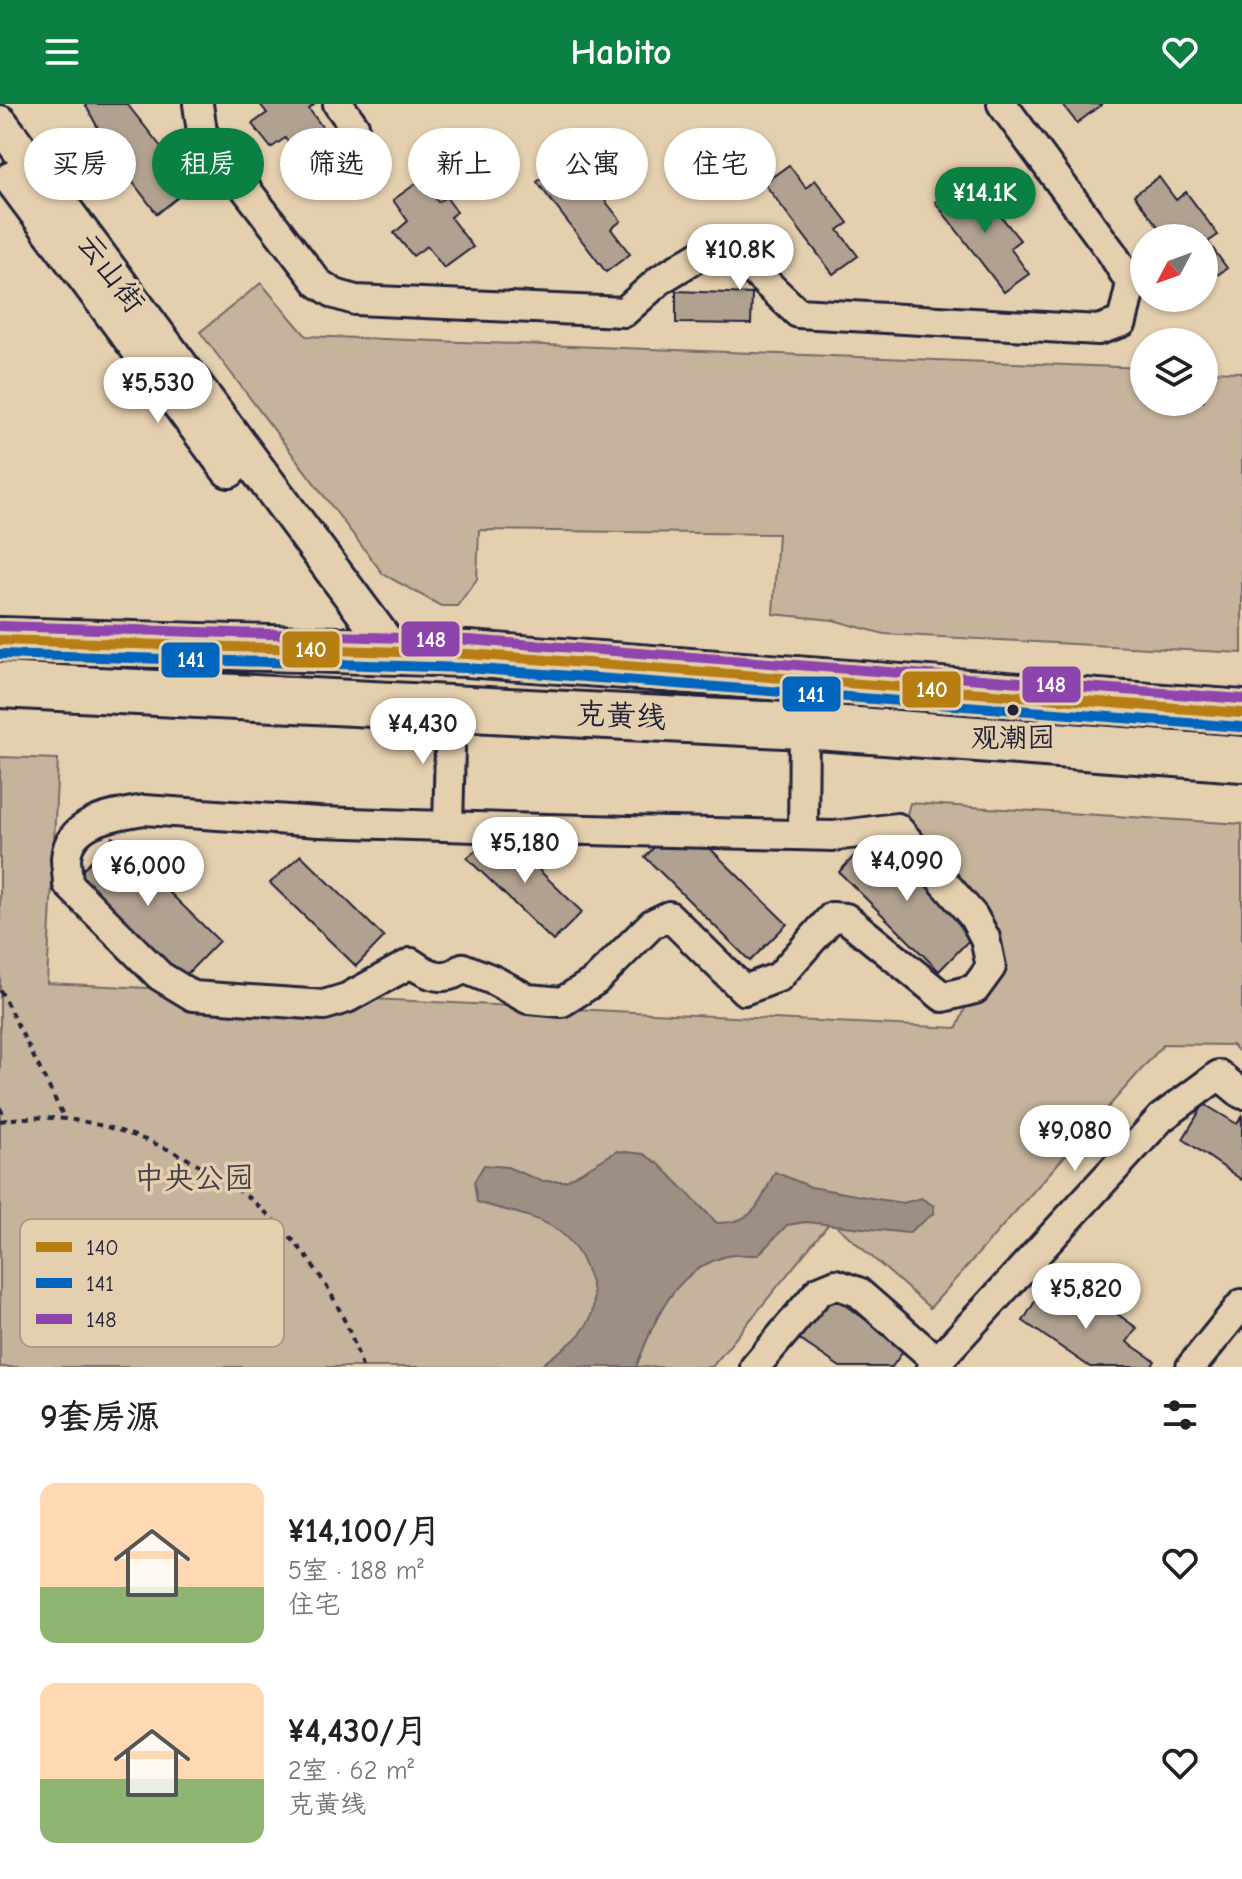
<!DOCTYPE html>
<html lang="zh">
<meta charset="utf-8">
<style>
body{margin:0;font-family:"Comic Neue","LXGW WenKai TC",sans-serif;background:#f2f2f2;color:#222;height:100vh;display:flex;flex-direction:column;font-size:30px;white-space:nowrap}
*{box-sizing:border-box;margin:0}
p{font-size:26px;color:#767676}
.icon{flex:none;width:44px;height:44px;fill:none;stroke:currentColor;stroke-width:2;stroke-linecap:round;stroke-linejoin:round}
.map{position:relative;height:1263px;overflow:hidden}
.sheet{display:flex;flex-direction:column;background:#fff;flex:1}
.sheet>*{flex:none}
.guide{position:absolute;left:24px;top:24px;width:800px;height:72px;display:flex;gap:16px}
.needle{width:52px;rotate:229deg}
.fabs{position:absolute;left:1130px;top:120px;display:grid;gap:16px}
.fabs a{display:grid;place-items:center;width:88px;height:88px;border-radius:50%;background:#fff;box-shadow:0 2px 6px #0004;font-size:40px}
.price{position:absolute;translate:-50% -68px;padding:0 18px;border-radius:28px;background:#fff;color:#222;font-size:26px;line-height:52px;filter:drop-shadow(0 2px 4px #0008)}
.price::after{content:'';position:absolute;left:50%;top:48px;width:24px;height:18px;margin-left:-12px;background:inherit;clip-path:polygon(0 0,100% 0,50% 100%)}
.price.current{background:#0b8043;color:#fff}
ul{padding:0;list-style:none}
li{display:flex;align-items:center;gap:24px;height:200px;padding:0 40px}
li span{display:grid;place-items:center;flex:none;width:224px;height:160px;border-radius:16px;color:#555}
li>.icon{margin-inline-start:auto}
span .icon{width:96px;height:96px;fill:#fffc;stroke-width:1}
li b{font-size:34px}
h2{display:flex;justify-content:space-between;align-items:center;height:96px;padding:0 40px;font-size:34px}
.chip{padding:0 28px;border-radius:36px;background:#fff;box-shadow:0 2px 6px #0004;font-size:28px;line-height:72px}
.chip.current{background:#0b8043;color:#fff}
header{display:flex;justify-content:space-between;align-items:center;height:104px;padding:0 40px;background:#0b8043;color:#fff;font-size:36px;font-weight:700}
.map>svg:first-child{display:block}
</style>
<header><svg class="icon" aria-label="menu" viewBox="0 0 24 24"><path d="M4 6h16M4 12h16M4 18h16"/></svg>Habito<svg class="icon" aria-label="heart" viewBox="0 0 24 24"><path d="M12 20l-8-8c-3-5 5-10 8-4 3-6 11-1 8 4z"/></svg></header>
<div class="map">
<svg width="1242" height="1263" viewBox="0 0 1242 1263">
<rect width="100%" height="100%" fill="#e4cfae"/>
<filter id="ink" filterUnits="userSpaceOnUse"><feTurbulence type="fractalNoise" baseFrequency=".0125" numOctaves="2"/><feDisplacementMap in="SourceGraphic" scale="16" xChannelSelector="R" yChannelSelector="G"/><feConvolveMatrix kernelMatrix="1 2 1 2 8 2 1 2 1" color-interpolation-filters="sRGB"/></filter>
<g filter="url(#ink)">
<path fill="#c5b39b" stroke="#746a6b" stroke-width="2" d="M261 179 306 232 1144 264V298H1204V267L1242 268V549L884 530 833 516 773 510 778 430 479 426 477 475 457 502H441L383 470 200 228Z
M0 653 58 655 47 879 957 924 995 831 905 718 910 699 1242 720V950L1232 941 1164 940 930 1204 831 1117 712 1263H0Z"/>
<path fill="#9d8f84" stroke="#6c6367" stroke-width="2" d="M617 1047 644 1050 660 1061 717 1119C756 1119 759 1099 775 1068L811 1083 877 1095 903 1099 921 1094 934 1102 933 1110 908 1129 806 1118 787 1121 758 1151C748 1151 736 1150 727 1152 673 1166 655 1216 636 1263H540C554 1249 575 1240 586 1222 597 1205 595 1188 588 1170 568 1112 527 1114 477 1098L474 1078 484 1061 507 1063 541 1077H566Z"/>
<path fill="#b1a190" stroke="#22223b" stroke-width="2" d="M85 0H127L192 82 157 110 94 27 98 24Z
M260 0H315L309 5 331 35 302 56 285 34 271 44 252 20 267 9Z
M1062 0H1101V1L1077 19Z
M561 59 579 83 588 75 621 117 611 125 630 150 606 168 537 78Z
M789 61 806 84 815 76 848 119 838 126 858 152 833 170 764 79Z
M1159 73 1176 96 1186 88 1218 131 1208 138 1227 164 1204 181V134H1167L1134 91Z
M421 76 438 98 446 93 457 108 450 113 473 143 444 164 427 142 413 152 394 129 408 117 393 96Z
M960 79 978 102 987 95 1020 136 1010 144 1029 170 1004 188 935 98Z
M676 187 752 190 751 220 676 219Z
M680 715 787 820 750 857 645 753Z
M498 726 582 808 553 837 467 754Z
M875 730 976 829 939 867 839 768Z
M113 733 219 837 183 874 78 771Z
M301 751 384 833 356 862 270 779Z
M1204 1000 1237 1020 1242 1012V1076L1183 1035Z
M1045 1181 1077 1202 1086 1188 1137 1224 1127 1238 1155 1257 1151 1263H1090L1023 1217Z
M824 1187 906 1243 892 1263H840L793 1231Z"/>
<g fill="none" stroke-linecap="round" stroke-linejoin="round">
<defs>
<path id="minor" d="M198 0 202 28 318 179 335 190 355 196 624 208 661 175 705 148 740 154 798 209 1098 226 1122 218 1131 180 1112 149 1002 0
M338 0 354 22
M144 706 319 718 507 724 834 732 897 724 973 812 985 834 991 863 975 885 943 893 846 814 832 813 779 873 744 886 669 812 652 820 595 877 562 898 528 895 493 876 463 864C445 879 428 871 411 859L347 894 324 901 193 892 160 872 68 780C68 772 66 762 66 754 69 716 115 711 144 706Z
M448 722 451 604
M803 731 804 622
M755 1263 819 1187 836 1180 858 1188 937 1257
M932 1263 1161 1014 1219 971 1242 990
M1191 1263 1242 1200"/>
<path id="tertiary" d="M0 19 394 549
M12 75 229 366"/>
<path id="trunk" d="M0 536 468 550 1242 609
M0 581 804 622 1242 655"/>
</defs>
<use href="#minor" stroke="#22223b" stroke-width="34"/>
<use href="#tertiary" stroke="#22223b" stroke-width="40"/>
<use href="#trunk" stroke="#22223b" stroke-width="50"/>
<path stroke="#22223b" stroke-width="4" stroke-dasharray="6 6" stroke-linecap="butt" d="M0 886 65 1015
M0 1004 6 1016
M0 1017C49 1008 97 1017 143 1035 251 1076 328 1151 362 1263"/>
<use href="#minor" stroke="#e4cfae" stroke-width="28"/>
<use href="#tertiary" stroke="#e4cfae" stroke-width="34"/>
<use href="#trunk" stroke="#e4cfae" stroke-width="44"/>
<defs>
<path id="bus-1" d="M0 536 468 550 1242 609"/>
<path id="bus-2" d="M0 550 467 564 1241 623"/>
<path id="bus-3" d="M0 522 469 536 1242 595"/>
</defs>
<use href="#bus-1" stroke="#e4cfae" stroke-width="16"/>
<use href="#bus-2" stroke="#e4cfae" stroke-width="16"/>
<use href="#bus-3" stroke="#e4cfae" stroke-width="16"/>
<use href="#bus-1" stroke="#b77e12" stroke-width="10"/>
<use href="#bus-2" stroke="#0065bd" stroke-width="10"/>
<use href="#bus-3" stroke="#8e44ad" stroke-width="10"/>
</g>
</g>
<circle fill="#22223b" stroke="#e4cfae" stroke-width="3" cx="1013" cy="606" r="7"/>
<g text-anchor="middle" dominant-baseline="central" stroke-width="7" stroke-linejoin="round" paint-order="stroke">
<g font-size="28" fill="#22223b" stroke="#e4cfae">
<text x="1013" y="634">观潮园</text>
</g>
<g font-size="30" fill="#22223b" stroke="#e4cfae">
<text transform="translate(111 169) rotate(53)">云山街</text>
<text transform="translate(621 612) rotate(3)">克黄线</text>
</g>
<g font-size="30" fill="#433f4e" stroke="#e4cfae">
<text x="194" y="1074">中央公园</text>
</g>
</g>
<rect x="20" y="1115" width="264" height="128" rx="12" fill="#e4cfae" stroke="#aa9b8c" stroke-width="2"/>
<rect x="36" y="1138" width="36" height="10" fill="#b77e12"/>
<rect x="36" y="1174" width="36" height="10" fill="#0065bd"/>
<rect x="36" y="1210" width="36" height="10" fill="#8e44ad"/>
<g font-size="22" fill="#22223b">
<text x="86" y="1151">140</text>
<text x="86" y="1187">141</text>
<text x="86" y="1223">148</text>
</g>
<g stroke="#e4cfae" stroke-width="3">
<rect x="400" y="516" width="61" height="38" rx="8" fill="#8e44ad"/>
<rect x="281" y="526" width="60" height="39" rx="8" fill="#b77e12"/>
<rect x="160" y="537" width="61" height="38" rx="8" fill="#0065bd"/>
<rect x="1021" y="561" width="61" height="39" rx="8" fill="#8e44ad"/>
<rect x="901" y="566" width="61" height="39" rx="8" fill="#b77e12"/>
<rect x="781" y="571" width="61" height="38" rx="8" fill="#0065bd"/>
</g>
<g font-size="22" text-anchor="middle" font-weight="bold" fill="#fff">
<text x="431" y="543">148</text>
<text x="311" y="553">140</text>
<text x="191" y="563">141</text>
<text x="1051" y="588">148</text>
<text x="932" y="593">140</text>
<text x="811" y="598">141</text>
</g>
</svg>
<div class="fabs">
<a><svg class="needle" viewBox="-14 -14 28 28"><path d="M0-13l5 13h-10z" fill="#e53935"/><path d="M0 13l5-13h-10z" fill="#767676"/></svg></a>
<a><svg class="icon" aria-label="layers" viewBox="0 0 24 24"><path d="M12 4l9 5-9 5-9-5zM3 14l9 5 9-5"/></svg></a>
</div>
<b class="price current" style="left:985px;top:131px">¥14.1K</b>
<b class="price" style="left:740px;top:188px">¥10.8K</b>
<b class="price" style="left:158px;top:321px">¥5,530</b>
<b class="price" style="left:423px;top:662px">¥4,430</b>
<b class="price" style="left:525px;top:781px">¥5,180</b>
<b class="price" style="left:907px;top:799px">¥4,090</b>
<b class="price" style="left:148px;top:804px">¥6,000</b>
<b class="price" style="left:1075px;top:1069px">¥9,080</b>
<b class="price" style="left:1086px;top:1227px">¥5,820</b>
<div class="guide">
<a class="chip">买房</a>
<a class="chip current">租房</a>
<a class="chip">筛选</a>
<a class="chip">新上</a>
<a class="chip">公寓</a>
<a class="chip">住宅</a>
</div>
</div>
<section class="sheet">
<h2>9套房源<svg class="icon" aria-label="filters" viewBox="0 0 24 24"><path d="M4 7h16M4 17h16"/><circle cx="9" cy="7" r="2"/><circle cx="15" cy="17" r="2"/></svg></h2>
<ul>
<li><span style="background:linear-gradient(#ffd9b3 65%,#8fb573 0)"><svg class="icon" aria-label="home" viewBox="0 0 24 24"><path d="M3 11l9-7 9 7M6 9v11h12V9"/></svg></span><div><b>¥14,100/月</b><p>5室 · 188 m²</p><p>住宅</p></div><svg class="icon" aria-label="heart" viewBox="0 0 24 24"><path d="M12 20l-8-8c-3-5 5-10 8-4 3-6 11-1 8 4z"/></svg></li>
<li><span style="background:linear-gradient(#ffd9b3 60%,#8fb573 0)"><svg class="icon" aria-label="home" viewBox="0 0 24 24"><path d="M3 11l9-7 9 7M6 9v11h12V9"/></svg></span><div><b>¥4,430/月</b><p>2室 · 62 m²</p><p>克黄线</p></div><svg class="icon" aria-label="heart" viewBox="0 0 24 24"><path d="M12 20l-8-8c-3-5 5-10 8-4 3-6 11-1 8 4z"/></svg></li>
</ul>
</section>
